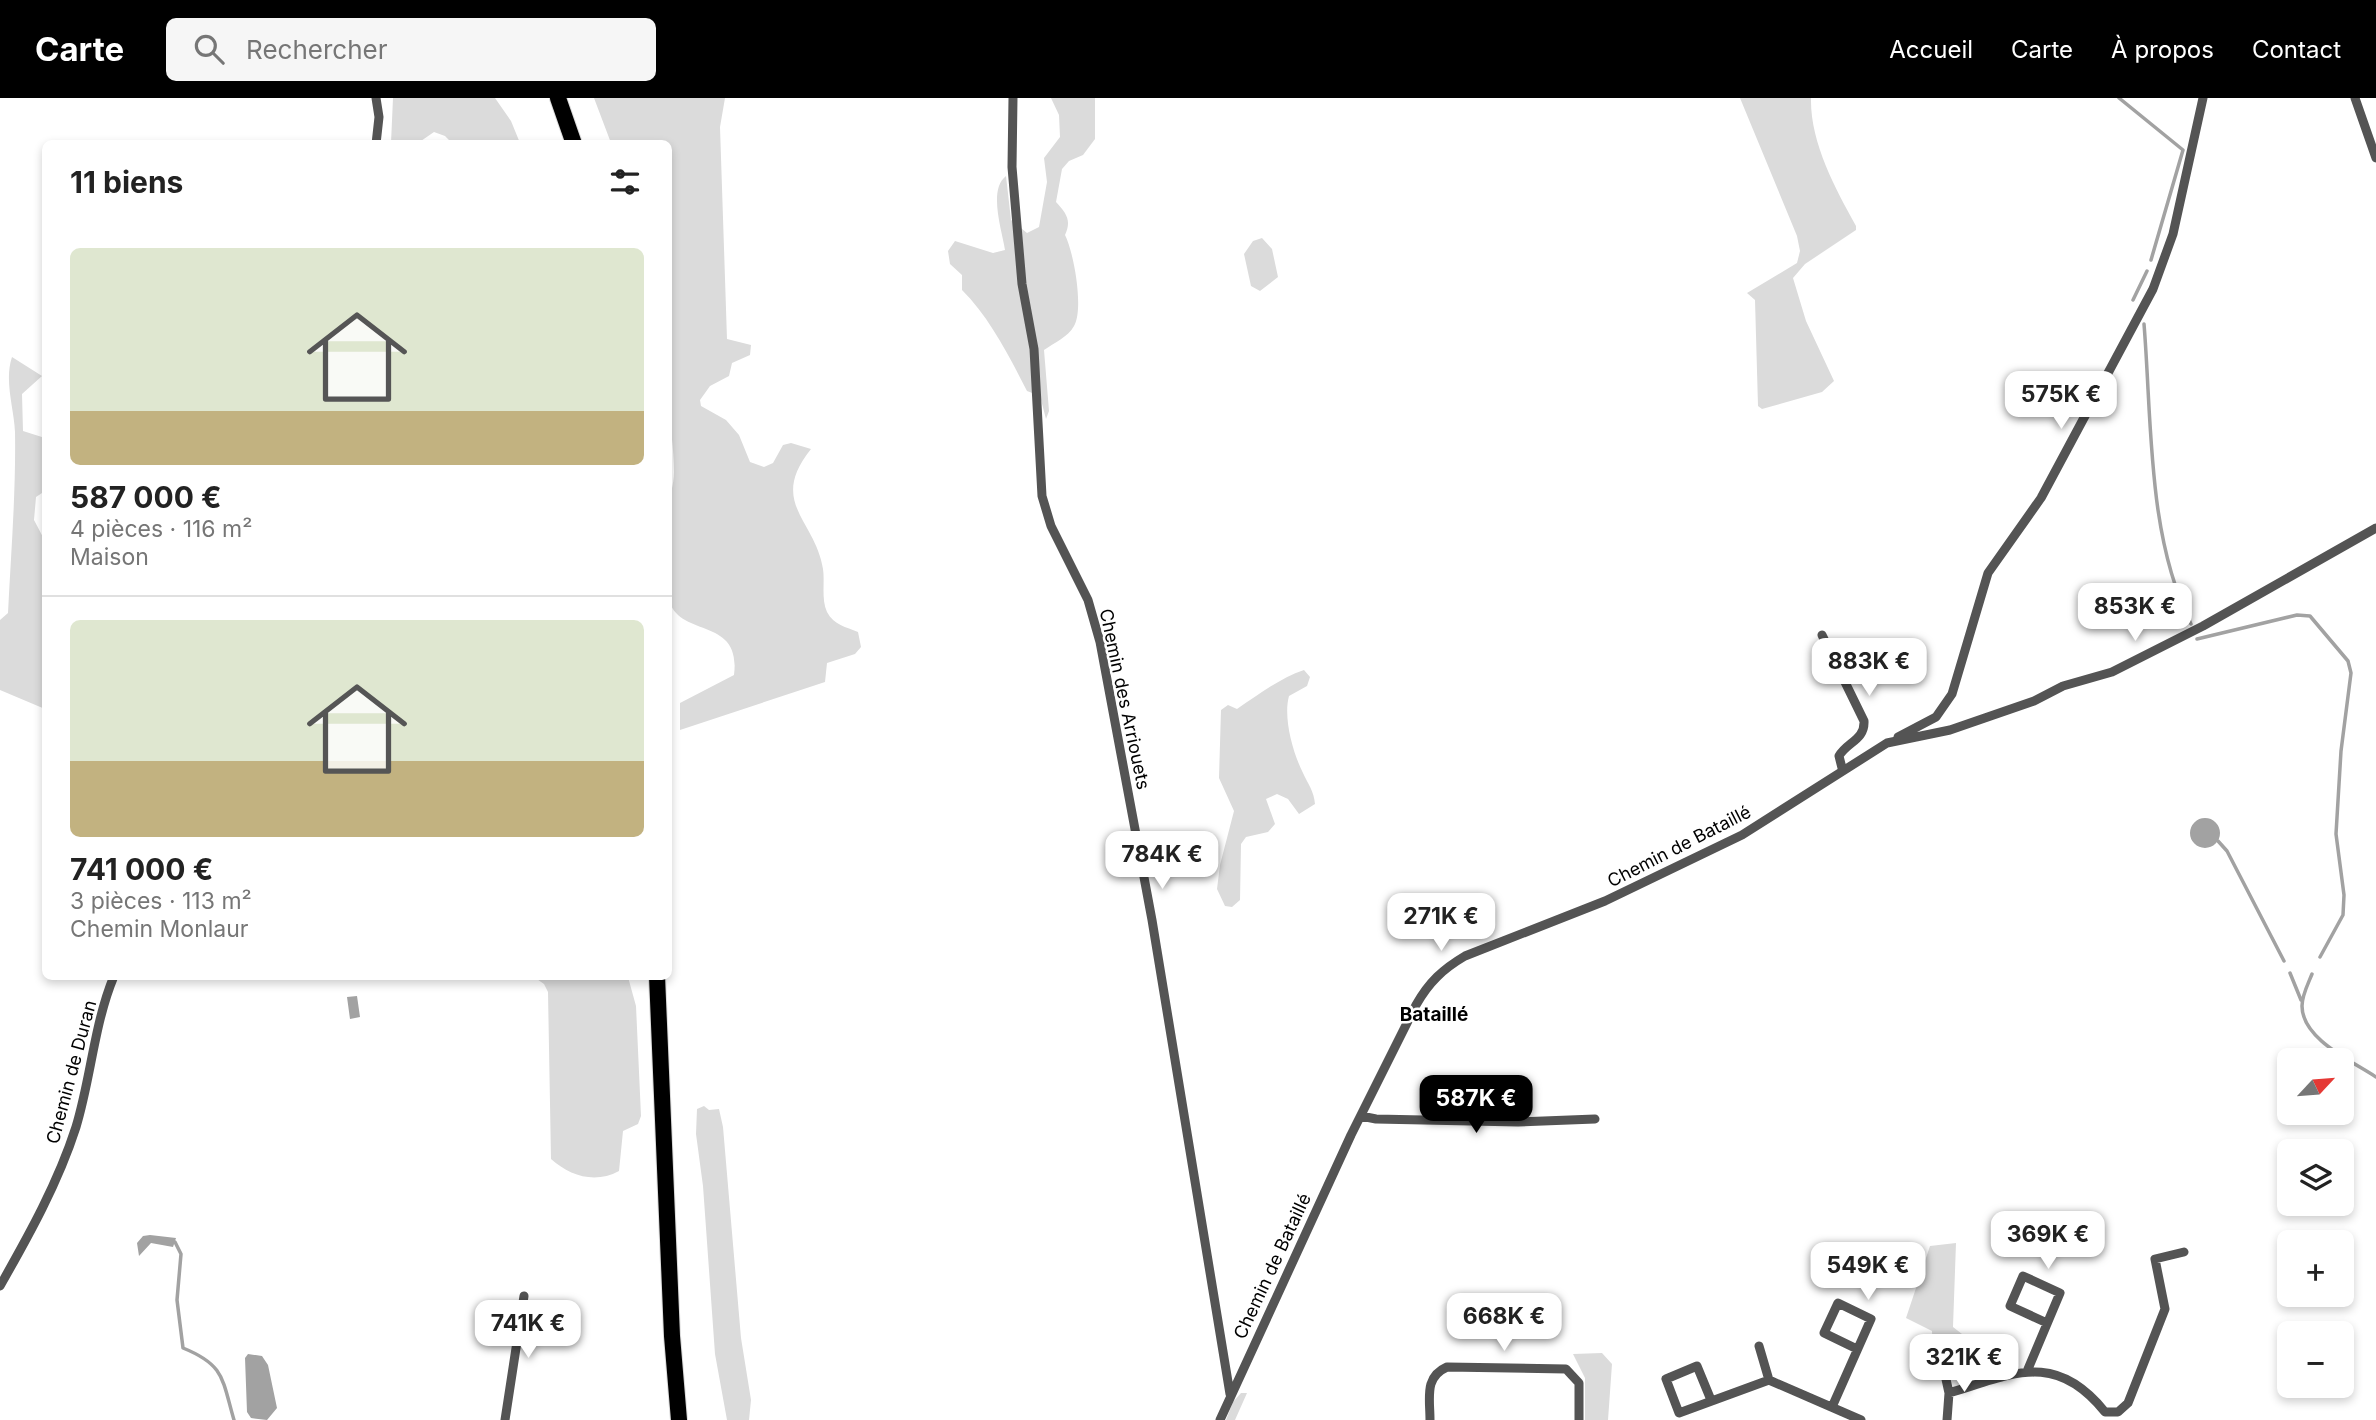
<!DOCTYPE html>
<html lang="fr">
<meta charset="utf-8">
<style>
body{margin:0;font-family:Inter,sans-serif;background:#f6f6f6;color:#222;height:100vh;display:flex;flex-direction:column;font-size:26px;white-space:nowrap}
*{box-sizing:border-box;margin:0}
p{font-size:23px;color:#767676}
.icon{flex:none;width:38px;height:38px;fill:none;stroke:currentColor;stroke-width:2;stroke-linecap:round;stroke-linejoin:round}
.map{position:relative;flex:1;overflow:hidden}
.side{position:absolute;left:42px;top:42px;width:630px;height:840px;display:flex;flex-direction:column;background:#fff;border-radius:10px;box-shadow:0 4px 10px #0003}
.side>*{flex:none}
.needle{width:46px;rotate:64deg}
.controls{position:absolute;left:2277px;top:950px;display:grid;gap:14px}
.controls a{display:grid;place-items:center;width:77px;height:77px;border-radius:10px;background:#fff;box-shadow:0 4px 10px #0003;font-size:35px}
.price{position:absolute;translate:-50% -60px;padding:0 16px;border-radius:14px;background:#fff;color:#222;font-size:23px;line-height:46px;filter:drop-shadow(0 2px 4px #0008)}
.price::after{content:'';position:absolute;left:50%;top:42px;width:21px;height:16px;margin-left:-10px;background:inherit;clip-path:polygon(0 0,100% 0,50% 100%)}
.price.active{background:#000;color:#fff}
ul{padding:0;list-style:none}
li{display:grid;align-content:center;gap:14px;height:371px;padding:0 28px}
li+li{border-top:2px solid #e0e0e0}
li span{display:grid;place-items:center;height:217px;border-radius:10px;color:#555}
li>.icon{margin-inline-start:auto}
span .icon{width:126px;height:126px;fill:#fffc;stroke-width:1}
li b{font-size:30px}
h2{display:flex;justify-content:space-between;align-items:center;height:84px;padding:0 28px;font-size:30px}
header{display:flex;align-items:center;gap:42px;box-sizing:border-box;height:98px;padding:0 35px;background:#000;color:#fff}
header strong{font-size:33px}
nav{display:flex;gap:38px;margin-inline-start:auto;font-size:24px}
.search{width:490px;height:63px;background:#f6f6f6;display:flex;align-items:center;gap:18px;box-sizing:border-box;padding:0 24px;border-radius:10px;color:#767676;font-size:26px}
.map>svg:first-child{display:block}
</style>
<header>
<strong>Carte</strong>
<div class="search"><svg class="icon" aria-label="search" viewBox="0 0 24 24"><circle cx="10" cy="10" r="6"/><path d="M15 15l6 6"/></svg>Rechercher</div>
<nav><a>Accueil</a><a>Carte</a><a>À propos</a><a>Contact</a></nav>
</header>
<div class="map">
<svg width="2376" height="1322" viewBox="0 0 2376 1322">
<rect width="100%" height="100%" fill="#fff"/>
<path fill="#dbdbdb" d="M393 0H495L511 23 520 45H452L445 38 434 34 418 45H391Z
M594 0H725L720 29 727 241 751 247 750 257 732 265 729 278 710 288 700 302 701 308 726 322 739 337 750 364 764 369 773 365 783 347 791 345 811 351C768 405 815 421 823 471 825 484 821 501 827 514 834 527 846 529 858 534L861 549 855 556 827 565 825 584 680 632V605L734 577C742 515 673 543 668 496 666 469 667 438 669 411 669 399 674 387 674 374 674 351 670 328 669 305 664 219 668 132 668 46L611 45Z
M1051 0H1095V41L1083 57 1069 63 1062 71 1056 104C1066 115 1072 122 1065 137 1074 155 1084 211 1074 228 1068 239 1054 245 1044 252L1049 313 1046 321 1040 298 1027 293C1009 258 990 220 962 192V177L950 166 948 153 955 143 993 155 1005 152C1002 132 988 92 1006 78L1011 122 1027 135 1039 129 1047 84 1044 60 1060 39 1059 17Z
M1740 0H1811C1810 44 1835 90 1856 128V132L1805 166 1793 180 1806 223 1834 283 1822 294 1762 311 1758 308 1755 202 1747 195 1797 165 1800 153 1797 138Z
M1262 140 1272 151 1278 179 1260 193 1251 188 1244 156 1253 143Z
M12 259 42 278 22 296 23 333 45 340V393L36 399 34 422 45 443V611L0 592V522L8 515C11 455 16 394 15 334 14 310 4 283 12 259Z
M1304 572 1310 579 1307 588 1289 598C1283 620 1293 655 1303 675 1308 686 1314 693 1315 706L1299 716 1288 701 1277 696 1266 701 1275 726 1268 734 1246 739 1241 746 1240 802 1232 809 1225 808 1217 791 1220 767 1234 713 1219 680 1221 612 1228 607 1237 611C1258 597 1280 580 1304 572Z
M534 879H628L636 908 641 1018 638 1026 623 1033 619 1073C595 1086 570 1078 551 1061L548 894 544 886Z
M704 1008 709 1012 719 1011 723 1029 741 1240 751 1302 749 1322H727L715 1256 703 1088 696 1036 697 1011Z
M1956 1145 1953 1229 1962 1236 1969 1277 1959 1276 1957 1264 1933 1263 1932 1233 1906 1220 1930 1148Z
M1602 1255 1612 1266 1608 1322H1585V1280L1573 1256Z
M1241 1295H1247L1235 1322H1226L1233 1304Z"/>
<path fill="#a2a2a2" d="M2190 735a15 15 0 1 1 30 0a15 15 0 1 1-30 0Z
M357 898 360 919 350 921 347 899Z
M150 1137 176 1140 173 1149 151 1145 139 1158 137 1145 143 1138Z
M248 1256 262 1258 268 1267 277 1310 267 1322 251 1320 247 1314 245 1260Z"/>
<g fill="none" stroke-linecap="round" stroke-linejoin="round">
<path stroke="#a2a2a2" stroke-width="3.5" d="M2119 0 2183 52 2151 162
M2133 202 2147 173
M2144 226C2152 323 2147 438 2191 526
M2197 541 2297 517 2310 518 2348 563 2351 575 2341 653 2336 736 2344 797 2343 817 2320 859
M2218 743 2227 753 2284 863
M2290 875 2301 902
M2312 876C2308 886 2302 897 2302 908 2302 941 2352 963 2376 979
M175 1144 181 1156 177 1202 183 1250C225 1267 222 1281 234 1322"/>
<defs>
<path id="highway" d="M558 0 574 46
M657 878 672 1238 679 1322"/>
</defs>
<use href="#highway" stroke="#dbdbdb" stroke-width="18"/>
<path stroke="#545454" stroke-width="9" d="M376 0 379 19 376 46
M1013 0 1012 69 1022 186 1034 251 1042 398 1051 428 1088 502 1100 544 1152 822 1230 1296
M2355 0 2376 60
M1822 537 1864 623C1865 642 1847 644 1839 658L1842 670
M1898 639 1936 619 1952 596 1988 475 2041 400 2153 191 2173 136 2203 0
M1361 1018 1376 1021 1518 1024 1595 1021
M0 1188C29 1137 58 1085 76 1029 91 980 94 926 114 878
M1759 1248 1769 1282
M2028 1271 2060 1195 2023 1178 2010 1208 2047 1225
M1944 1272 1949 1295 1947 1322
M1949 1295C2013 1276 2055 1252 2105 1314H2118L2128 1305 2165 1211 2155 1161 2184 1154
M1711 1302 1697 1268 1666 1281 1679 1315 1769 1282 1861 1322
M1832 1309 1871 1221 1838 1205 1824 1235 1857 1251
M505 1322 524 1198
M1220 1322 1351 1037 1416 907C1429 884 1443 871 1465 858L1605 803 1742 737 1887 645 1950 632 2034 603 2063 588 2112 574 2203 528 2376 430
M1430 1322C1430 1300 1424 1279 1447 1269L1566 1271 1579 1285V1322"/>
<use href="#highway" stroke="#000" stroke-width="16"/>
</g>
<g text-anchor="middle" dominant-baseline="central" stroke-width="5" stroke-linejoin="round" paint-order="stroke">
<g font-size="18" fill="#000" stroke="#fff">
<text transform="translate(1125 601) rotate(78)">Chemin des Arriouets</text>
<text transform="translate(1679 748) rotate(-27)">Chemin de Bataillé</text>
<text transform="translate(71 974) rotate(-75)">Chemin de Duran</text>
<text transform="translate(1272 1168) rotate(-65)">Chemin de Bataillé</text>
</g>
<g font-size="19" font-weight="bold" fill="#000" stroke="#fff">
<text x="1434" y="916">Bataillé</text>
</g>
</g>
</svg>
<div class="controls">
<a><svg class="needle" viewBox="-14 -14 28 28"><path d="M0-13l5 13h-10z" fill="#e53935"/><path d="M0 13l5-13h-10z" fill="#767676"/></svg></a>
<a><svg class="icon" aria-label="layers" viewBox="0 0 24 24"><path d="M12 4l9 5-9 5-9-5zM3 14l9 5 9-5"/></svg></a>
<a>+</a>
<a>−</a>
</div>
<b class="price" style="left:2061px;top:333px">575K €</b>
<b class="price" style="left:2135px;top:545px">853K €</b>
<b class="price" style="left:1869px;top:600px">883K €</b>
<b class="price" style="left:1162px;top:793px">784K €</b>
<b class="price" style="left:1441px;top:855px">271K €</b>
<b class="price active" style="left:1476px;top:1037px">587K €</b>
<b class="price" style="left:2048px;top:1173px">369K €</b>
<b class="price" style="left:1868px;top:1204px">549K €</b>
<b class="price" style="left:1504px;top:1255px">668K €</b>
<b class="price" style="left:528px;top:1262px">741K €</b>
<b class="price" style="left:1964px;top:1296px">321K €</b>
<section class="side">
<h2>11 biens<svg class="icon" aria-label="filters" viewBox="0 0 24 24"><path d="M4 7h16M4 17h16"/><circle cx="9" cy="7" r="2"/><circle cx="15" cy="17" r="2"/></svg></h2>
<ul>
<li><span style="background:linear-gradient(#dfe7d0 75%,#c2b280 0)"><svg class="icon" aria-label="home" viewBox="0 0 24 24"><path d="M3 11l9-7 9 7M6 9v11h12V9"/></svg></span><div><b>587 000 €</b><p>4 pièces · 116 m²</p><p>Maison</p></div></li>
<li><span style="background:linear-gradient(#dfe7d0 65%,#c2b280 0)"><svg class="icon" aria-label="home" viewBox="0 0 24 24"><path d="M3 11l9-7 9 7M6 9v11h12V9"/></svg></span><div><b>741 000 €</b><p>3 pièces · 113 m²</p><p>Chemin Monlaur</p></div></li>
</ul>
</section>
</div>
